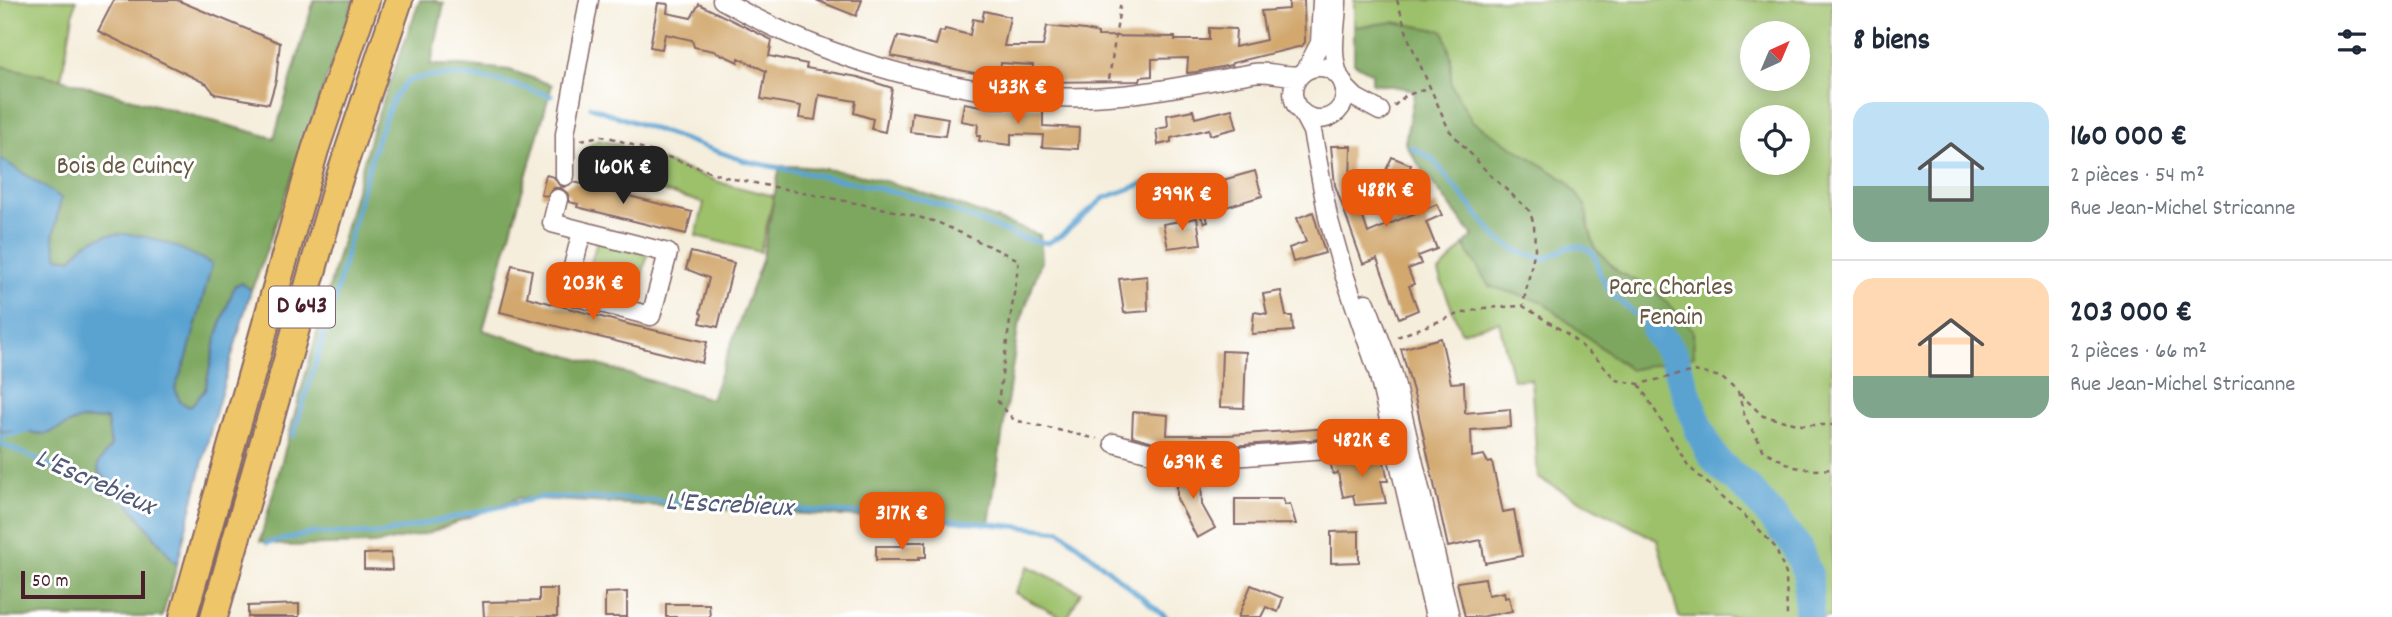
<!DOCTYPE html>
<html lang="fr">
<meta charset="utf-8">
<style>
body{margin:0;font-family:Dekko,sans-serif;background:#f2f2f3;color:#1f2937;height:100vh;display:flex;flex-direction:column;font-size:26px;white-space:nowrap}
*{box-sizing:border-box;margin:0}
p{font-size:23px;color:#747a83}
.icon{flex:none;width:38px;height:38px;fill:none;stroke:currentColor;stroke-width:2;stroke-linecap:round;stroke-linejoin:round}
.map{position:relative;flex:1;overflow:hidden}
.details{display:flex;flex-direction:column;background:#fff;width:560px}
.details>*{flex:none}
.needle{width:46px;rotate:44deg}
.fabs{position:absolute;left:1740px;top:21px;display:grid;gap:14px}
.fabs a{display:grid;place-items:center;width:70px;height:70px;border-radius:50%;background:#fff;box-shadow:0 4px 18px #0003;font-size:35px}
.scale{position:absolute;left:21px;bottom:18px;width:124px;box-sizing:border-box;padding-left:7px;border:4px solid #4a1f2b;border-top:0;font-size:19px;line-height:24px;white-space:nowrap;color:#4a1f2b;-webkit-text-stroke:5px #fff;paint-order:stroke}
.price{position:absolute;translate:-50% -60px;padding:0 16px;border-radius:14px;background:#ea580c;color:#fff;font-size:23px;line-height:46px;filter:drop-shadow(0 2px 4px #0008)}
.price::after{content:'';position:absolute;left:50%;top:42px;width:21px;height:16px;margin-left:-10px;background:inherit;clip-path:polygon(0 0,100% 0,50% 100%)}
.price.active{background:#222;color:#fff}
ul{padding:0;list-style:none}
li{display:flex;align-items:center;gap:21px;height:175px;padding:0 21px}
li+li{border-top:2px solid #e0e1e3}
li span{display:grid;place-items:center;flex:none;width:196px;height:140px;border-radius:21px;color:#555}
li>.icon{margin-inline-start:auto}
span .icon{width:84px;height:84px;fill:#fffc;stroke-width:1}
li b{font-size:30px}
h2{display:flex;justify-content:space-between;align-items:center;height:84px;padding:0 21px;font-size:30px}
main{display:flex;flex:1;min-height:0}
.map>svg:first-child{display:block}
</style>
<main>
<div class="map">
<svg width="1832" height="617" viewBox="0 0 1832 617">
<rect width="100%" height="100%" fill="#fff"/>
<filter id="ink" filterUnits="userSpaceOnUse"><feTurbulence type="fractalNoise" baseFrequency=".0143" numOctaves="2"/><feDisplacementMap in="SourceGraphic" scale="14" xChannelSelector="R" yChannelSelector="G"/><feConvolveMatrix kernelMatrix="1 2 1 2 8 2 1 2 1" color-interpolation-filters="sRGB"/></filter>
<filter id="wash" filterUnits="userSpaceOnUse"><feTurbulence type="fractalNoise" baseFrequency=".00686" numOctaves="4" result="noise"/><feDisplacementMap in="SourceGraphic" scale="28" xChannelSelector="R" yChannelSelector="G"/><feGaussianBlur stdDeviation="1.57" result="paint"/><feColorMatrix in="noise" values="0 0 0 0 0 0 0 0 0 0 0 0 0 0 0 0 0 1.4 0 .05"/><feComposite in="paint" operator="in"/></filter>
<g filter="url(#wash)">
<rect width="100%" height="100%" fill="#f5eedc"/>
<path fill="#9cc16b" stroke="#73704b" stroke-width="2" fill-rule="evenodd" d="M0 0H76L61 79 0 66Z
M1354 0H1832V617H1679L1657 540 1538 478 1531 379 1513 380 1499 322 1461 332 1438 273 1473 236 1419 165 1405 143 1415 89 1372 83V73L1354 63ZM1752 33H1797V79H1752ZM1752 117H1797V163H1752Z
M598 140 616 144 725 184 774 196 760 252 696 236 704 203 582 168 586 148Z
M597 240 648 253 634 306 583 294Z
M1028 566 1081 592 1068 617H1061L1015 593Z"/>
<path fill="#7da75f" stroke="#646345" stroke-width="2" d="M314 0H354L257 277 251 290 242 283 235 285 217 335 205 390 190 407 179 402 174 388 187 358 86 243 72 259 57 257 53 238 61 198 0 158V66L61 79 274 138Z
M420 0H433L444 4 431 65H461L510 70 552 85 483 330 711 399 762 260 780 166C870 165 957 206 1040 235L1042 259 1018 329 989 524 518 498 429 533 374 544 287 546 260 541 372 131Z
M1394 22 1444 31 1451 57V84L1472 121 1567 181 1586 207 1588 224 1595 248 1618 272 1654 289 1693 330 1694 356 1630 370 1542 302 1489 286 1464 245 1473 236 1419 165 1405 143 1415 90 1372 83V73L1354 63V27Z
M107 419 111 446 98 464 99 473 115 486 177 565 162 617H0V431L47 434 78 420Z"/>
<path fill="#5aa3d1" stroke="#52617e" stroke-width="2" d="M0 158 61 198 53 237 58 257 72 259C76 254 81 246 87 243 124 220 178 246 212 264L187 358 175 388 180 402 190 407 205 390 217 335 235 285 242 283 251 290 213 421 177 565 115 486 99 473 98 464 111 446 107 419 78 420 47 434 0 431Z"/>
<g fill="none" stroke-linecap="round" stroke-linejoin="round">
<path stroke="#5aa3d1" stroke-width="5" d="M591 107 745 161 856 183 925 200 1022 238 1047 243 1062 235 1104 198 1146 183
M1411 147 1432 159 1497 238 1519 252 1545 259 1568 247 1579 246 1591 251 1597 261 1599 272 1611 294 1656 331
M293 436C307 390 322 344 335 298 346 259 378 102 406 83 415 77 426 77 437 76 477 73 513 84 551 96
M0 437 28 431
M0 443 128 500
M267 543 313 533 380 534 543 497 630 499 931 518 1061 531 1166 617"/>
<path stroke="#5aa3d1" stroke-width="30" d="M1656 331 1673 355 1700 431 1709 450 1718 463 1753 494 1797 547 1808 575 1809 617"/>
</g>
<g id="blocks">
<path fill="#d2a86e" d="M114 0H177L280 43 276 80 269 104 215 94 207 84 98 31Z
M816 0H862L856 16Z
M1289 0H1304L1305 42 1302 46 1232 63 1231 65 1196 72 1187 73 1188 58 1152 59V76L1141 77 1140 81 1033 82V65L1001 63 999 78 891 56 898 36 936 45 940 31 944 32 945 29 970 35 973 19 982 21 984 11 1010 17 1004 46H1043L1047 26 1085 30 1098 33V36L1175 37V40H1209V28L1236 29 1235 47 1266 40 1261 11 1289 9Z
M658 3 668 4 667 13 691 18 699 4 772 40 769 56 807 64 806 68 858 77 892 88 885 132 871 129 873 119 854 113 856 101 819 95 815 120 799 118 801 106 761 99 766 71 739 58 738 62 714 51 694 47 692 40 665 34 662 49 650 47Z
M964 103 992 108H1043V126L1079 128 1078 149 1042 147 1043 135 1011 134V145L979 141 980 136H977L978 124 961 121Z
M1232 109 1237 128 1210 135 1209 129 1171 138V142L1158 145 1156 129 1168 127 1167 115 1193 110 1195 118Z
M912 112 948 118 945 136 910 132Z
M1331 146H1351L1350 182 1378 188 1392 157 1411 165 1403 183 1357 199 1368 233 1437 204 1442 215 1426 222 1437 249 1418 256 1421 264 1408 269 1414 284 1409 286 1418 310 1399 318 1377 259 1363 264 1335 185Z
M1255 171 1262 196 1226 207 1223 194 1202 200 1208 222 1205 223 1181 186 1196 181 1198 187Z
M546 175 554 177 559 185 564 187 574 182 692 212 686 234 577 207 578 204 569 202V195L561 188H554L547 196 541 195Z
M1313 212 1325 253 1293 262 1289 248 1306 242 1297 218Z
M1197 218 1201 244 1168 248 1163 224Z
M691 252 734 263 718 327 700 323 702 314 700 313 709 278 686 269Z
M512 265 532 270 527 297 631 325 707 342 702 363 500 312Z
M1147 276 1148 311 1124 313 1119 279Z
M1281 291 1286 316H1292L1293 331 1252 334 1254 312 1267 314 1263 294Z
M1441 338 1451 383 1464 382 1465 413 1510 409 1511 427 1471 430 1472 457 1484 455 1488 463 1492 462 1503 512 1514 510 1522 556 1485 563 1481 540 1448 547 1415 398 1401 349Z
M1222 351 1246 352 1244 408 1220 407Z
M1133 412 1168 415 1167 435H1229L1360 426 1361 436 1192 449 1168 446 1132 436Z
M1383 457 1388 481H1381L1386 503 1355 505 1353 495 1343 497 1338 473 1333 474 1330 461Z
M1177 470 1201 471 1202 505 1215 528 1197 538 1177 499Z
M1235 499H1283L1285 505 1290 504 1296 524 1235 525Z
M1359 531V562L1331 563V532Z
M904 542H926V557H919V560H876V546H904Z
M391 553 392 570 364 569V554Z
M1485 578 1488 595 1504 592 1505 598 1509 597 1512 611 1480 617H1465L1457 582Z
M1251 585 1283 598 1278 612 1266 607 1261 617H1238Z
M539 589H557V617H484L483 602 539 601Z
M627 592V617H605V593Z
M299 604V617H248V606Z
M666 604H709L710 617H666Z"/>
</g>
</g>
<g filter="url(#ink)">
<use href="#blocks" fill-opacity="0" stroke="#866769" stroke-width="2"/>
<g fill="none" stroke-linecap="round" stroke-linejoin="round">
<defs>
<path id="minor" d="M722 0C834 65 990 108 1121 95 1165 91 1209 81 1253 73 1269 70 1284 78 1300 75
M1337 0C1337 26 1329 52 1339 76
M1293 93a26 26 0 1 1 52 0a26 26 0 1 1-52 0Z
M1306 70 1320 43 1322 0
M1344 86 1356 98 1380 111
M1303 114 1312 131 1328 217 1344 274 1378 372 1435 617
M565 176V134L589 0
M558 199 552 223 668 253 651 316 566 294 582 231
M1366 303 1393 374 1450 617
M1114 443 1166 457 1192 460 1395 445"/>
<path id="highway" d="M183 617 315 150 366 0
M214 617 336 188 399 0"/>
</defs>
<use href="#minor" stroke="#866769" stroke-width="21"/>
<use href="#highway" stroke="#866769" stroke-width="30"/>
<path stroke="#866769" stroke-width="2.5" stroke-dasharray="5 5" stroke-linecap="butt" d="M1397 0 1409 40 1449 130 1490 175 1529 210 1534 224 1535 249 1523 305
M1109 79 1121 0
M1394 106 1405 96 1430 87
M581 140 601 136 612 138 729 178 886 209 937 222 1019 260 998 402 1014 420 1097 439
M1397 337 1456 315 1484 308 1523 306 1566 333 1598 360 1616 380 1639 384 1694 371 1721 377 1738 392 1745 417 1764 451 1794 467 1817 470 1832 469
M1639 384 1689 467 1754 524 1775 547 1786 574 1787 617
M1740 394 1763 416 1802 425H1832"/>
<use href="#minor" stroke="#fff" stroke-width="18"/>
<use href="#highway" stroke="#eec569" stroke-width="26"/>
</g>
</g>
<g text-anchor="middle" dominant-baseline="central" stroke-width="6" stroke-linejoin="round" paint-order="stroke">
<rect fill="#fff" stroke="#80626b" stroke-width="2" x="269" y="286.5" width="66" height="41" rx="5"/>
<g font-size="24" font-weight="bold" fill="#4a1f2b">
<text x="302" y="307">D 643</text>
</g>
<g font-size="26" fill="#675841" stroke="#fff">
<text x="125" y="167">Bois de Cuincy</text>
<text x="1671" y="288">Parc Charles<tspan x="1671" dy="30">Fenain</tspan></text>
</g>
<g font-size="28" font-style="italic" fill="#515a76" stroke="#fff">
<text transform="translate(94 484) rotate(24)">L'Escrebieux</text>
<text transform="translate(729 507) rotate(3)">L'Escrebieux</text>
</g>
</g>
</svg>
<div class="fabs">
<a><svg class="needle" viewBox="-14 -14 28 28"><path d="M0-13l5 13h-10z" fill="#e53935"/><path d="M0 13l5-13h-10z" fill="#747a83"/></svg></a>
<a><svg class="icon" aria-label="locate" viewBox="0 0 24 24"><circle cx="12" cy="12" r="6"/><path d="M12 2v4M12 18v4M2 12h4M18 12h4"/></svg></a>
</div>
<div class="scale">50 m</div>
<b class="price" style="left:1018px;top:126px">433K €</b>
<b class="price active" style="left:623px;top:206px">160K €</b>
<b class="price" style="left:1386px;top:229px">488K €</b>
<b class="price" style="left:1182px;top:233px">399K €</b>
<b class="price" style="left:593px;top:322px">203K €</b>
<b class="price" style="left:1362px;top:479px">482K €</b>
<b class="price" style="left:1193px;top:501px">639K €</b>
<b class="price" style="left:902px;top:552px">317K €</b>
</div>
<section class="details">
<h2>8 biens<svg class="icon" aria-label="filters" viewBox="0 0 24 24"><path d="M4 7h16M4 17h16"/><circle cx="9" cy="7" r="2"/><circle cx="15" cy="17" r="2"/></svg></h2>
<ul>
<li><span style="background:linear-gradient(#bfe0f5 60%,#7fa58c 0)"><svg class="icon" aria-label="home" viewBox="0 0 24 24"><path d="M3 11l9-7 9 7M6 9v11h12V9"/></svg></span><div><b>160 000 €</b><p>2 pièces · 54 m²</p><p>Rue Jean-Michel Stricanne</p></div></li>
<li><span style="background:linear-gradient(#ffd9b3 70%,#7fa58c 0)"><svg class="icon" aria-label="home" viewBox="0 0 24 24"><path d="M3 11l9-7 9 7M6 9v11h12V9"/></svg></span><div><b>203 000 €</b><p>2 pièces · 66 m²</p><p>Rue Jean-Michel Stricanne</p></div></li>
</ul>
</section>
</main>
